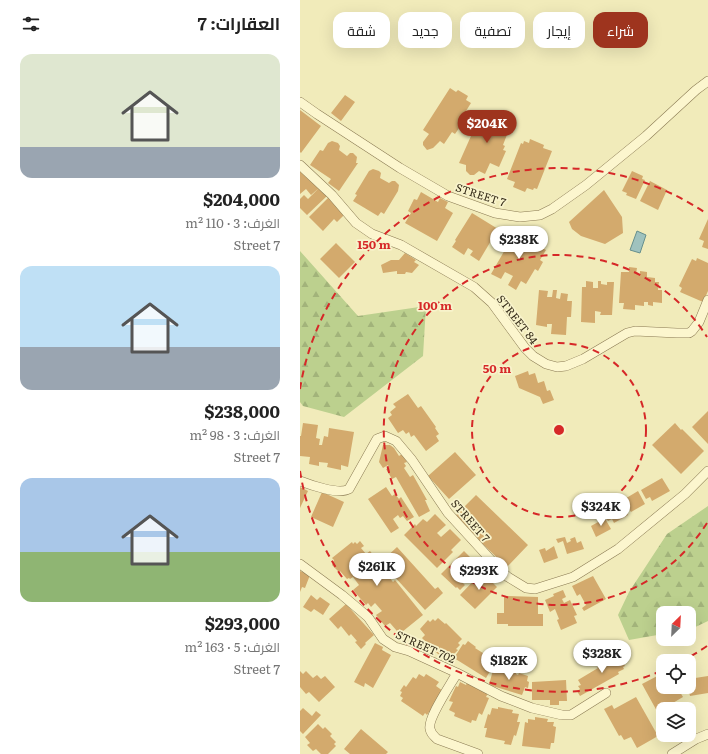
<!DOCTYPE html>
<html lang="ar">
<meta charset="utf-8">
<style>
body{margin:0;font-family:Literata,Cairo,serif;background:#f2f2f2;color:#222;direction:rtl;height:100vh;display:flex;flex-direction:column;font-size:15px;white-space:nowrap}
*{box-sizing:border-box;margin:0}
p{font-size:13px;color:#767676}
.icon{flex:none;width:22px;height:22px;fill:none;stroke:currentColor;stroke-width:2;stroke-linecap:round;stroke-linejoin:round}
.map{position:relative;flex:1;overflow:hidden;direction:ltr}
.side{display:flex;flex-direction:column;background:#fff;width:300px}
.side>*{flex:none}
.hud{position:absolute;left:12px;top:12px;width:336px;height:36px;direction:rtl;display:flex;gap:8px}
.needle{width:26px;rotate:24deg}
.tools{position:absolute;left:356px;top:606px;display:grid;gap:8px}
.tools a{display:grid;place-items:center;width:40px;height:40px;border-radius:8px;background:#fff;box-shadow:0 4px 16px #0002;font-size:20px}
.price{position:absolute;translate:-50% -34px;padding:0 9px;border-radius:14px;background:#fff;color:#222;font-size:13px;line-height:26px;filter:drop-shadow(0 1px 2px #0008)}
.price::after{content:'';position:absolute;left:50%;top:24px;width:12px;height:9px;margin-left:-6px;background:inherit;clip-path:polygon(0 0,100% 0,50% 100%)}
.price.on{background:#9e341e;color:#fff}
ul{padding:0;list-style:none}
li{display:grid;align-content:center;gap:8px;height:212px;padding:0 20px}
li span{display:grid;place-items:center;height:124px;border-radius:12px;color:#555}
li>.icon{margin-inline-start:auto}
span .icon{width:72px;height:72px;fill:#fffc;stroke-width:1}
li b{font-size:17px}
h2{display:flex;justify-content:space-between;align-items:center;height:48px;padding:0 20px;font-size:17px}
.pill{padding:0 14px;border-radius:12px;background:#fff;box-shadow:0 4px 16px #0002;font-size:14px;line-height:36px}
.pill.on{background:#9e341e;color:#fff}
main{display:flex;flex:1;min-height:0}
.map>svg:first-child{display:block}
</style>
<main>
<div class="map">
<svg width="408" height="754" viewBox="0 0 408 754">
<defs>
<pattern id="forest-firs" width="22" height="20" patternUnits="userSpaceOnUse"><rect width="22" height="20" fill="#bcd08e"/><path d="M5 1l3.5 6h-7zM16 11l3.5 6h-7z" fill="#a2b37a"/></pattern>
</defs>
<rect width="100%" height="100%" fill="#f1ebba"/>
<path fill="url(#forest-firs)" d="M0 251 58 316 126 306 123 356 44 417 3 406 0 402Z
M408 506V621L389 630V613H363V634L329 640 318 615 329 592 367 534Z"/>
<path fill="#9fc2be" stroke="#668f8d" d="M337 231 346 235 340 253 330 250Z"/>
<path fill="#d3aa6d" d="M150 88 156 92 158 90 168 96 166 100 171 103 161 119 164 121 155 134 152 132 144 144 140 141 133 148 127 150 123 145V142L129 134 123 130Z
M45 95 55 102 41 121 31 113Z
M0 110 21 126 1 153 0 152Z
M184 110 188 112 189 111 210 120 208 123 212 125 211 128 214 129 212 133 208 132 203 145 205 146 203 150 206 151 199 167 190 163 185 174 179 171 174 175H170L166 171V165L159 163 175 127 182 130 184 126 179 123Z
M230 139 244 145 243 148 252 151 237 189 234 188 233 190 227 188 225 192 213 187 215 182 207 179 221 143 223 144 224 141 229 143Z
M32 141 38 143 40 146 39 150 47 156 50 153H53L57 157 56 163H58L39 191 28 183 31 179 10 165 20 150 23 151 28 143Z
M73 169 79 171 81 173 80 178 89 183 92 181H95L99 185 98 191 84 214 81 212 78 216 53 201 57 195 55 194 69 171Z
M0 171 19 188 11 195 6 189 0 194Z
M332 171 343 176 342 179 345 180 336 199 326 195 327 193 322 191Z
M350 181 367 190 358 210 340 201Z
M20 187 28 195 7 215 0 208V199L4 195 8 199Z
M304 190 322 217 323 233 305 244 281 236 272 229 269 222Z
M121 192 138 202 140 198 148 202 145 208 153 213 137 241 105 223 111 213 108 211 114 199 117 200Z
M29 197 46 213 37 222 34 219 23 231 9 217Z
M172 213 198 229 179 261 170 255 173 251 168 248 164 255 152 247 156 241 155 240Z
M408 219V249L402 247 404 241 399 239Z
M217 229 225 233 223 237 246 250 240 260 243 262 238 271 235 269 226 284 221 281 216 290 208 285 213 276 205 272 201 279 191 274Z
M36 243 55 262 39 278 20 259Z
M105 253 116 260 114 262 119 265 112 273 106 272 105 274H97V271L83 273 81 265 91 260H99Z
M397 258 408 263V291L403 302 380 292 382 288 379 286 392 259 396 261Z
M329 267 337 268 336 274H340V271L347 272V277L355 278V282H359L358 290H362V303L353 302V306L348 305V302H344V306L335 305V310L323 309 324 303H319L321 272H329Z
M286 281 293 282V288H298V281H301V284L307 285V282H314L312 315H300L301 312 295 311V323L281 322 282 287H286Z
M239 290 248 291 247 297H252L253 290H257L256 298 260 299 261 293 268 294 267 301H272L271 317H267L266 335 251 334 252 324H247V327L236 325Z
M228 371 229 375 235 373 238 383 244 381 247 391 250 390 254 400 243 404 240 397 219 388 215 376Z
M108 394 118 408 121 406 136 427 135 428 139 434 136 436 139 441 126 451 114 435 111 437 109 432 106 434 103 430 98 433 88 418 92 415 90 412 96 407 93 404Z
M408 411V444L392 427Z
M3 423 18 425 16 438 20 439 19 445H22L24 436 28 437 29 428 54 432 48 467 41 465V470L27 467 28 463 19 462V466L9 464 10 457 0 456V436H1Z
M375 423 381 430 382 429 404 451 381 474 352 445Z
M83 445H90L94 448 99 456 102 454 107 462 104 463 106 466 104 468 110 477 113 475 127 500H125L130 511 119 517 96 477 92 479 86 469 89 468 88 465 83 468 79 462Z
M155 452 176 475 149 499 128 476Z
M362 478 370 491 352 501 350 497 346 499 341 490Z
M0 487 8 491 0 508Z
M86 487 92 496 95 494 99 499 101 497 114 517 107 521 103 516 100 518 98 515 93 519 99 528 91 533 68 499Z
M338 491 345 504 331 512 323 500Z
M22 492 44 502 33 527 11 517Z
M176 495 228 545 207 567 154 517Z
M321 502 328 515 314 523 312 519 308 521 303 513Z
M135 514 146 525 137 533 141 537 150 529 161 540 151 550 153 552 137 568 104 535 115 524 116 526 123 519 127 522Z
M303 515 311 529 296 537 291 526 300 521 298 517Z
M265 537 267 543 271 541 270 539 275 537 277 543 281 541 284 549 267 554 263 541 258 543 256 539Z
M60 541 64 546 61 548 66 554 70 551 74 556 71 558 78 566 82 563 88 570 85 572 93 582 95 580 123 615 102 632 100 629 97 631 90 623 85 626 76 615 82 611 75 603 71 607 68 603 66 605 53 590 59 585 53 577 50 579 49 578 47 579 40 571 39 572 32 565 34 560 32 558 52 542 53 544 55 542 57 544Z
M254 546 258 558 244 563 239 550 245 548 246 551Z
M97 547 135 589 138 587 143 593 125 610 81 562Z
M164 551 178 565 162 582 165 585 160 590 157 587 156 588 141 574Z
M0 571 10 575 5 588 2 587 0 592Z
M182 572 197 587 175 609 160 595Z
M293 576 306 599 284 611 282 608 286 605 280 594 277 596 272 586Z
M263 590 266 597 262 599 264 603 270 600 277 615 274 616 277 623 261 630 257 620 259 619 255 609 250 612 245 600 254 596 253 594Z
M11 595 17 600 20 597 30 604 23 615 14 609 11 612 3 607Z
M204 596 238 597V614H243V626H208V624H197V613H204Z
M46 604 74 635 65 643 66 644 61 649 55 642 57 641 51 634 49 636 41 626 38 629 29 619Z
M138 618 145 624 146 623 162 639 158 643 160 645 156 649 158 650 151 657 147 653 144 657 142 654 140 656 122 638 125 635 120 629 128 620 130 622 133 619 135 621Z
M168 641 176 647 175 648 194 660 191 664 193 666 186 678 154 658 163 644 165 645Z
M75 643 83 647 82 650 91 655 73 688 65 683 64 687 54 682Z
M320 652 325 661 323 662 325 666 323 667 324 669 318 672 319 674 280 696 277 691 280 689 278 686 281 685 278 680 298 668 297 667 311 659 310 657Z
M198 666 207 669V671L216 672V674L218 675 219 673 228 676 227 681 229 682 228 688 225 687 222 695 189 685 193 670 196 671Z
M0 671 3 674 6 671 13 678 17 675 21 679 25 676 35 687 19 702 9 692 6 694 0 687Z
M363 673V687H377L383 697 366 707 367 708 363 709V711L358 713 342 684Z
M119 674 124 677 126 674 139 682 136 686 143 691 131 714 129 712 127 715 125 713 123 716 101 701 103 698 100 696 102 692 100 691 104 685 106 687 113 677 116 679Z
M408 676V693L390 696 389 692 383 693 382 687H389V679Z
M266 680 267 701H259V705H250V700H232V682Z
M160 682 166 685 167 683 188 693 186 697 189 698 182 715 179 713 176 721 172 720 171 723 154 716 155 713 149 710 153 702 149 701 156 686 158 687Z
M336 697 358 736 337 748 331 737 324 740 321 735 319 736 304 709 312 705 314 709Z
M198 707 213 710 212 713 219 714 217 722H220L216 736 214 735 211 745 204 744 205 741 185 737 187 728H184L188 714 190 715 192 708 198 709Z
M3 708 12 716 16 711 21 715 3 734 0 731V711Z
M235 717 248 719 247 722H254L253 726 256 727 254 743H251L250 749 222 746 225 722 228 723V719L235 720Z
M18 724 23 729 25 727 32 734 30 736 36 742 34 744 36 746 28 754H21L16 749 13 751 7 745 10 743 5 737Z
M61 729 88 752 86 754H50L44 749Z"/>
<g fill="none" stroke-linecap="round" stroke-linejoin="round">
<defs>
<path id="minor" d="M0 102 17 114 100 168 148 196 195 213 220 217 240 215 252 209 286 185 346 136 396 90 408 81
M0 165 32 195 56 223 72 234 101 245 174 287 192 303 225 348 233 356 246 364 257 367 266 366 283 359 327 333 335 331 377 333H389L392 331 399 322 408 300
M0 481C10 485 39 495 49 489L77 439 85 436 96 441 112 460 148 513 201 571 208 577 226 588 235 589 273 577 318 549 385 494 408 471
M0 564 42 595 68 617 83 639 95 647 109 651 157 673 201 696 232 708 262 715H271L306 693
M157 673C151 684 127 719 130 729 131 734 134 736 137 739L178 754
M372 754 396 739 408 734"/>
</defs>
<use href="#minor" stroke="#8a7a53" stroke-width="10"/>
<use href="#minor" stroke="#fcf6ce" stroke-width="9"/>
</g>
<g fill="none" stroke="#d62828" stroke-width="2" stroke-dasharray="7 5">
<circle cx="259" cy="430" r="87"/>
<path d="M407 523A175 175 0 1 1 407 337"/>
<path d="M407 646A262 262 0 0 1 384 660M361 671A262 262 0 0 1 0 471M0 389A262 262 0 0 1 407 214"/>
</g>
<g text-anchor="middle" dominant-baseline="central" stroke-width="3.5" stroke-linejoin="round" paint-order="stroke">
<g font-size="11" fill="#372d1a" stroke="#f8f3cb">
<text transform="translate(181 194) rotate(18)">STREET 7</text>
<text transform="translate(218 319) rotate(52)">STREET 84</text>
<text transform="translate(171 520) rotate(49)">STREET 7</text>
<text transform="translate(126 646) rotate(24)">STREET 702</text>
</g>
</g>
<circle cx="259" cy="430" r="6" fill="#d62828" stroke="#f8f3cb" stroke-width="2"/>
<g font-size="12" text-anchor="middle" font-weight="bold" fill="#d62828" stroke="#f8f3cb" stroke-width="3.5" stroke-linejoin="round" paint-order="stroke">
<text x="74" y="249">150 m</text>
<text x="135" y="310">100 m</text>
<text x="197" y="373">50 m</text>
</g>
</svg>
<div class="tools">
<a><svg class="needle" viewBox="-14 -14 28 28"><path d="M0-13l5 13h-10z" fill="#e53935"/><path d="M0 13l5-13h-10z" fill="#767676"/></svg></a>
<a><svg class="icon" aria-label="locate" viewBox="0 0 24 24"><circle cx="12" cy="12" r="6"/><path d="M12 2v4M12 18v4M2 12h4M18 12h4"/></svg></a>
<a><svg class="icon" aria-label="layers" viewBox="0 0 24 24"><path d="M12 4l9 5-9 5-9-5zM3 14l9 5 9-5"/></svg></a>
</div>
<b class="price on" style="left:187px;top:144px">$204K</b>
<b class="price" style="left:219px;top:260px">$238K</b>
<b class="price" style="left:301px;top:527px">$324K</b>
<b class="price" style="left:77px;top:587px">$261K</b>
<b class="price" style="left:179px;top:591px">$293K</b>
<b class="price" style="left:302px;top:674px">$328K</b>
<b class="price" style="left:209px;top:681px">$182K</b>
<div class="hud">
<a class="pill on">شراء</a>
<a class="pill">إيجار</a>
<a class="pill">تصفية</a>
<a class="pill">جديد</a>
<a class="pill">شقة</a>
</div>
</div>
<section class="side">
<h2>العقارات: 7<svg class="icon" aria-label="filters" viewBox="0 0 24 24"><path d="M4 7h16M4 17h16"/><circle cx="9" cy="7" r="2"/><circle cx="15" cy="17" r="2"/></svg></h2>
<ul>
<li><span style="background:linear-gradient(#dfe7d0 75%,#9aa5b1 0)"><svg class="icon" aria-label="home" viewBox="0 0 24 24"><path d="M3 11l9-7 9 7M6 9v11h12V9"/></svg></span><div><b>$204,000</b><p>الغرف: 3 · 110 m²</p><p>Street 7</p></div></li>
<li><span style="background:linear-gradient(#bfe0f5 65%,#9aa5b1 0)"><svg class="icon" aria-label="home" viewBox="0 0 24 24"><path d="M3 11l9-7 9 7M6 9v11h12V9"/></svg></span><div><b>$238,000</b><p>الغرف: 3 · 98 m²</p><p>Street 7</p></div></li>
<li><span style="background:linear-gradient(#a9c7e8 60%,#8fb573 0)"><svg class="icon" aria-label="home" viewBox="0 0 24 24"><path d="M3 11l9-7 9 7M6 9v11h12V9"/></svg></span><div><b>$293,000</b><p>الغرف: 5 · 163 m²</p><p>Street 7</p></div></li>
</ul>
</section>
</main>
